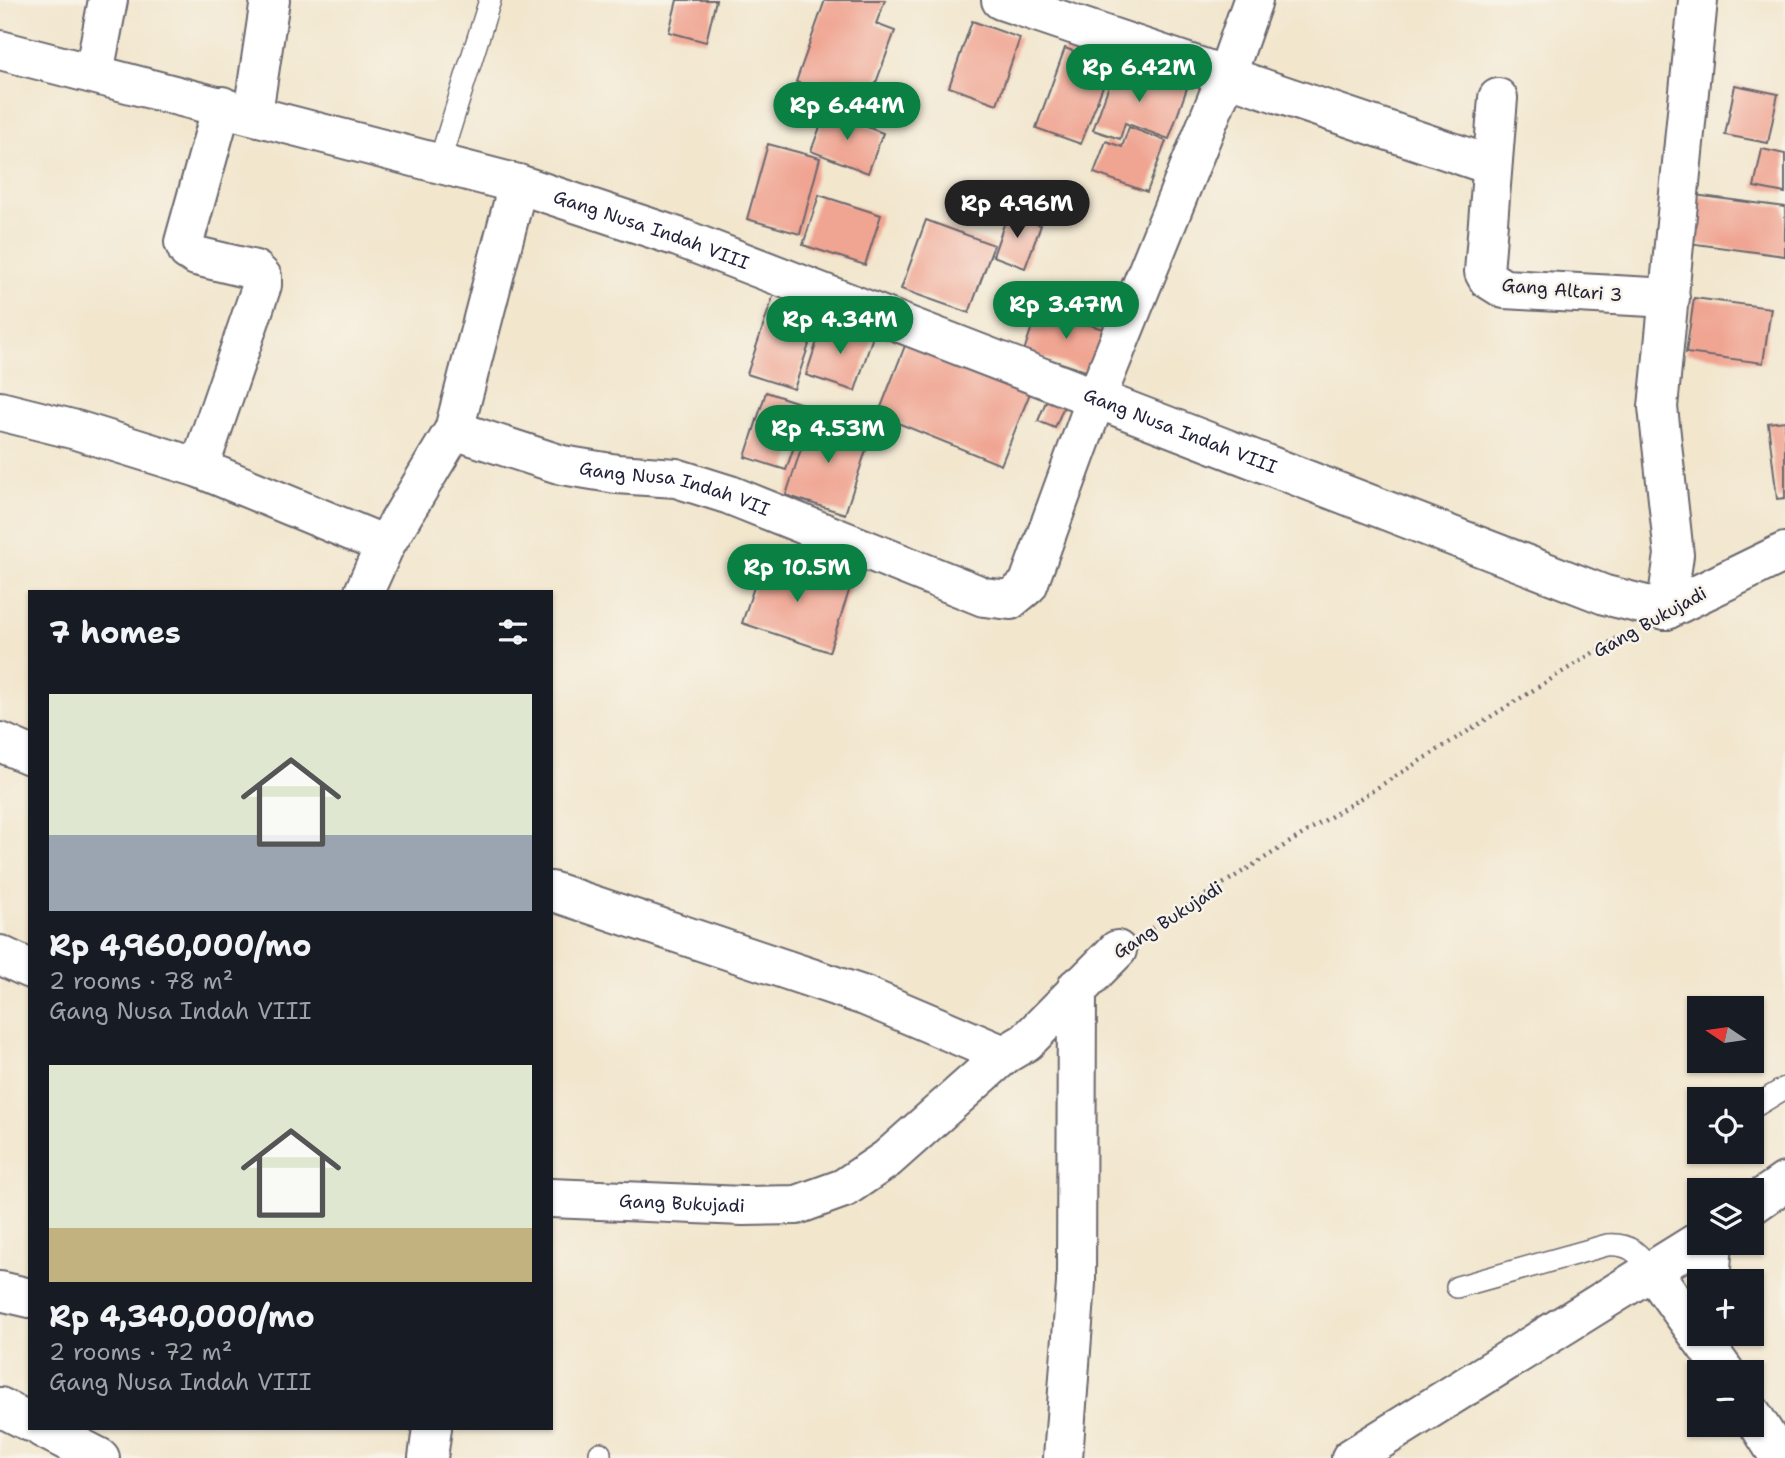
<!DOCTYPE html>
<meta charset="utf-8">
<style>
body{margin:0;font-family:"Shantell Sans",sans-serif;background:#20242c;color:#f1f3f6;height:100vh;display:flex;flex-direction:column;font-size:26px;white-space:nowrap}
*{box-sizing:border-box;margin:0}
p{font-size:23px;color:#9ea1a6}
.icon{flex:none;width:38px;height:38px;fill:none;stroke:currentColor;stroke-width:2;stroke-linecap:round;stroke-linejoin:round}
.map{position:relative;flex:1;overflow:hidden}
.panel{position:absolute;left:28px;top:590px;width:525px;height:840px;display:flex;flex-direction:column;background:#171b24;border-radius:0px;box-shadow:0 2px 5px #0004}
.panel>*{flex:none}
.needle{width:46px;rotate:283deg}
.tools{position:absolute;left:1687px;top:996px;display:grid;gap:14px}
.tools a{display:grid;place-items:center;width:77px;height:77px;border-radius:0px;background:#171b24;box-shadow:0 2px 5px #0004;font-size:35px}
.price{position:absolute;translate:-50% -60px;padding:0 16px;border-radius:24px;background:#0b8043;color:#fff;font-size:23px;line-height:46px;filter:drop-shadow(0 2px 4px #0008)}
.price::after{content:'';position:absolute;left:50%;top:42px;width:21px;height:16px;margin-left:-10px;background:inherit;clip-path:polygon(0 0,100% 0,50% 100%)}
.price.selected{background:#222;color:#fff}
ul{padding:0;list-style:none}
li{display:grid;align-content:center;gap:14px;height:371px;padding:0 21px}
li span{display:grid;place-items:center;height:217px;border-radius:0px;color:#555}
li>.icon{margin-inline-start:auto}
span .icon{width:126px;height:126px;fill:#fffc;stroke-width:1}
li b{font-size:30px}
h2{display:flex;justify-content:space-between;align-items:center;height:84px;padding:0 21px;font-size:30px}
.map>svg:first-child{display:block}
</style>
<div class="map">
<svg width="1785" height="1458" viewBox="0 0 1785 1458">
<rect width="100%" height="100%" fill="#f7f3e8"/>
<filter id="ink" filterUnits="userSpaceOnUse"><feTurbulence type="fractalNoise" baseFrequency=".0143" numOctaves="2"/><feDisplacementMap in="SourceGraphic" scale="14" xChannelSelector="R" yChannelSelector="G"/><feConvolveMatrix kernelMatrix="1 2 1 2 8 2 1 2 1" color-interpolation-filters="sRGB"/></filter>
<filter id="wash" filterUnits="userSpaceOnUse"><feTurbulence type="fractalNoise" baseFrequency=".00686" numOctaves="4" result="noise"/><feDisplacementMap in="SourceGraphic" scale="28" xChannelSelector="R" yChannelSelector="G"/><feGaussianBlur stdDeviation="1.57" result="paint"/><feColorMatrix in="noise" values="0 0 0 0 0 0 0 0 0 0 0 0 0 0 0 0 0 1.4 0 .05"/><feComposite in="paint" operator="in"/></filter>
<g filter="url(#wash)">
<rect width="100%" height="100%" fill="#f2e6cd"/>
<g id="blocks">
<path fill="#f0a492" d="M677 0H716L706 42 669 32Z
M825 0H885L876 24 895 31 867 107 796 82Z
M972 21 1020 38 997 104 949 87Z
M1065 48 1111 65 1081 144 1036 128Z
M1117 63 1187 88 1169 139 1125 123 1120 139 1093 130Z
M1735 85 1778 94 1768 143 1725 135Z
M826 111 883 133 868 173 811 151Z
M1129 127 1166 141 1147 192 1094 173 1106 141 1122 147Z
M768 144 820 158 800 234 747 219Z
M1762 149 1785 154V193L1754 187Z
M819 195 881 215 865 265 803 245Z
M1694 195 1785 207V256L1688 243Z
M1008 213 1041 225 1025 268 993 256Z
M926 220 994 245 969 313 901 289Z
M776 288 823 303 794 389 747 374Z
M1694 298 1771 308 1763 363 1686 353Z
M1038 308 1109 331 1095 374 1024 351Z
M824 320 873 336 855 391 806 375Z
M908 338 1032 388 1001 465 878 415Z
M766 392 808 406 786 470 745 457Z
M1049 394 1066 401 1055 428 1038 421Z
M812 415 871 435 845 514 786 495Z
M1785 421V498L1777 499 1768 423Z
M764 557 851 585 829 652 742 623Z"/>
</g>
</g>
<g filter="url(#ink)">
<use href="#blocks" fill-opacity="0" stroke="#6b676e" stroke-width="2"/>
<g fill="none" stroke-linecap="round" stroke-linejoin="round">
<defs>
<path id="service" d="M439 163 490 0
M1752 1108 1785 1088
M1457 1287 1607 1245C1631 1243 1639 1254 1653 1272
M600 1458V1453"/>
<g id="minor">
<path d="M1001 0 1490 165"/>
<path id="s1" d="M0 50 518 184 678 237 1605 595 1666 610"/>
<path d="M94 73 108 0"/>
<path d="M1498 98 1484 272 1488 279 1504 289 1670 298"/>
<path d="M253 113 270 0"/>
<path d="M0 411 76 430 199 468 385 545"/>
<path id="s2" d="M454 430 562 465 617 474 676 478 730 495 984 597 1010 600 1028 585 1097 396 1226 77 1253 0"/>
<path d="M199 468 262 285V277L255 270 196 256 188 251 184 242 222 106"/>
<path d="M364 592 385 545 454 430 518 184"/>
<path d="M1666 610 1674 555 1658 407 1698 0"/>
<path d="M1666 610 1785 552"/>
<path d="M0 742 30 755"/>
<path d="M551 891 865 996 1004 1055"/>
<path d="M0 955 30 969"/>
<path id="s3" d="M551 1198 743 1206 797 1205 844 1188 887 1159 1004 1055 1026 1042 1117 950"/>
<path d="M1752 1205 1785 1182"/>
<path d="M1653 1272 1725 1372"/>
<path d="M1710 1281 1713 1242"/>
<path d="M0 1291 30 1298"/>
<path d="M0 1407 30 1422"/>
<path d="M1752 1414 1780 1458"/>
<path d="M42 1428 100 1458"/>
<path d="M428 1458 432 1428"/>
<path d="M1063 1458 1076 1283 1077 987"/>
<path d="M1351 1458 1699 1241"/>
</g>
</defs>
<use href="#service" stroke="#6b676e" stroke-width="24"/>
<use href="#minor" stroke="#6b676e" stroke-width="42"/>
<path stroke="#6b676e" stroke-width="4.5" stroke-dasharray="2 5" stroke-linecap="butt" d="M1146 932 1620 636"/>
<use href="#service" stroke="#fff" stroke-width="21"/>
<use href="#minor" stroke="#fff" stroke-width="38"/>
</g>
</g>
<g text-anchor="middle" dominant-baseline="central" stroke-width="5" stroke-linejoin="round" paint-order="stroke">
<g font-size="18" fill="#22223b" stroke="#f7f3e8">
<text stroke="none"><textPath href="#s1" startOffset="676">Gang Nusa Indah VIII</textPath></text>
<text transform="translate(1562 290) rotate(5)">Gang Altari 3</text>
<text stroke="none"><textPath href="#s1" startOffset="1242">Gang Nusa Indah VIII</textPath></text>
<text stroke="none"><textPath href="#s2" startOffset="229">Gang Nusa Indah VII</textPath></text>
<text transform="translate(1650 622) rotate(-29)">Gang Bukujadi</text>
<text transform="translate(1168 920) rotate(-33)">Gang Bukujadi</text>
<text stroke="none"><textPath href="#s3" startOffset="131">Gang Bukujadi</textPath></text>
</g>
</g>
</svg>
<div class="tools">
<a><svg class="needle" viewBox="-14 -14 28 28"><path d="M0-13l5 13h-10z" fill="#e53935"/><path d="M0 13l5-13h-10z" fill="#9ea1a6"/></svg></a>
<a><svg class="icon" aria-label="locate" viewBox="0 0 24 24"><circle cx="12" cy="12" r="6"/><path d="M12 2v4M12 18v4M2 12h4M18 12h4"/></svg></a>
<a><svg class="icon" aria-label="layers" viewBox="0 0 24 24"><path d="M12 4l9 5-9 5-9-5zM3 14l9 5 9-5"/></svg></a>
<a>+</a>
<a>−</a>
</div>
<b class="price" style="left:1139px;top:104px">Rp 6.42M</b>
<b class="price" style="left:847px;top:142px">Rp 6.44M</b>
<b class="price selected" style="left:1017px;top:240px">Rp 4.96M</b>
<b class="price" style="left:1066px;top:341px">Rp 3.47M</b>
<b class="price" style="left:840px;top:356px">Rp 4.34M</b>
<b class="price" style="left:828px;top:465px">Rp 4.53M</b>
<b class="price" style="left:797px;top:604px">Rp 10.5M</b>
<section class="panel">
<h2>7 homes<svg class="icon" aria-label="filters" viewBox="0 0 24 24"><path d="M4 7h16M4 17h16"/><circle cx="9" cy="7" r="2"/><circle cx="15" cy="17" r="2"/></svg></h2>
<ul>
<li><span style="background:linear-gradient(#dfe7d0 65%,#9aa5b1 0)"><svg class="icon" aria-label="home" viewBox="0 0 24 24"><path d="M3 11l9-7 9 7M6 9v11h12V9"/></svg></span><div><b>Rp 4,960,000/mo</b><p>2 rooms · 78 m²</p><p>Gang Nusa Indah VIII</p></div></li>
<li><span style="background:linear-gradient(#dfe7d0 75%,#c2b280 0)"><svg class="icon" aria-label="home" viewBox="0 0 24 24"><path d="M3 11l9-7 9 7M6 9v11h12V9"/></svg></span><div><b>Rp 4,340,000/mo</b><p>2 rooms · 72 m²</p><p>Gang Nusa Indah VIII</p></div></li>
</ul>
</section>
</div>
